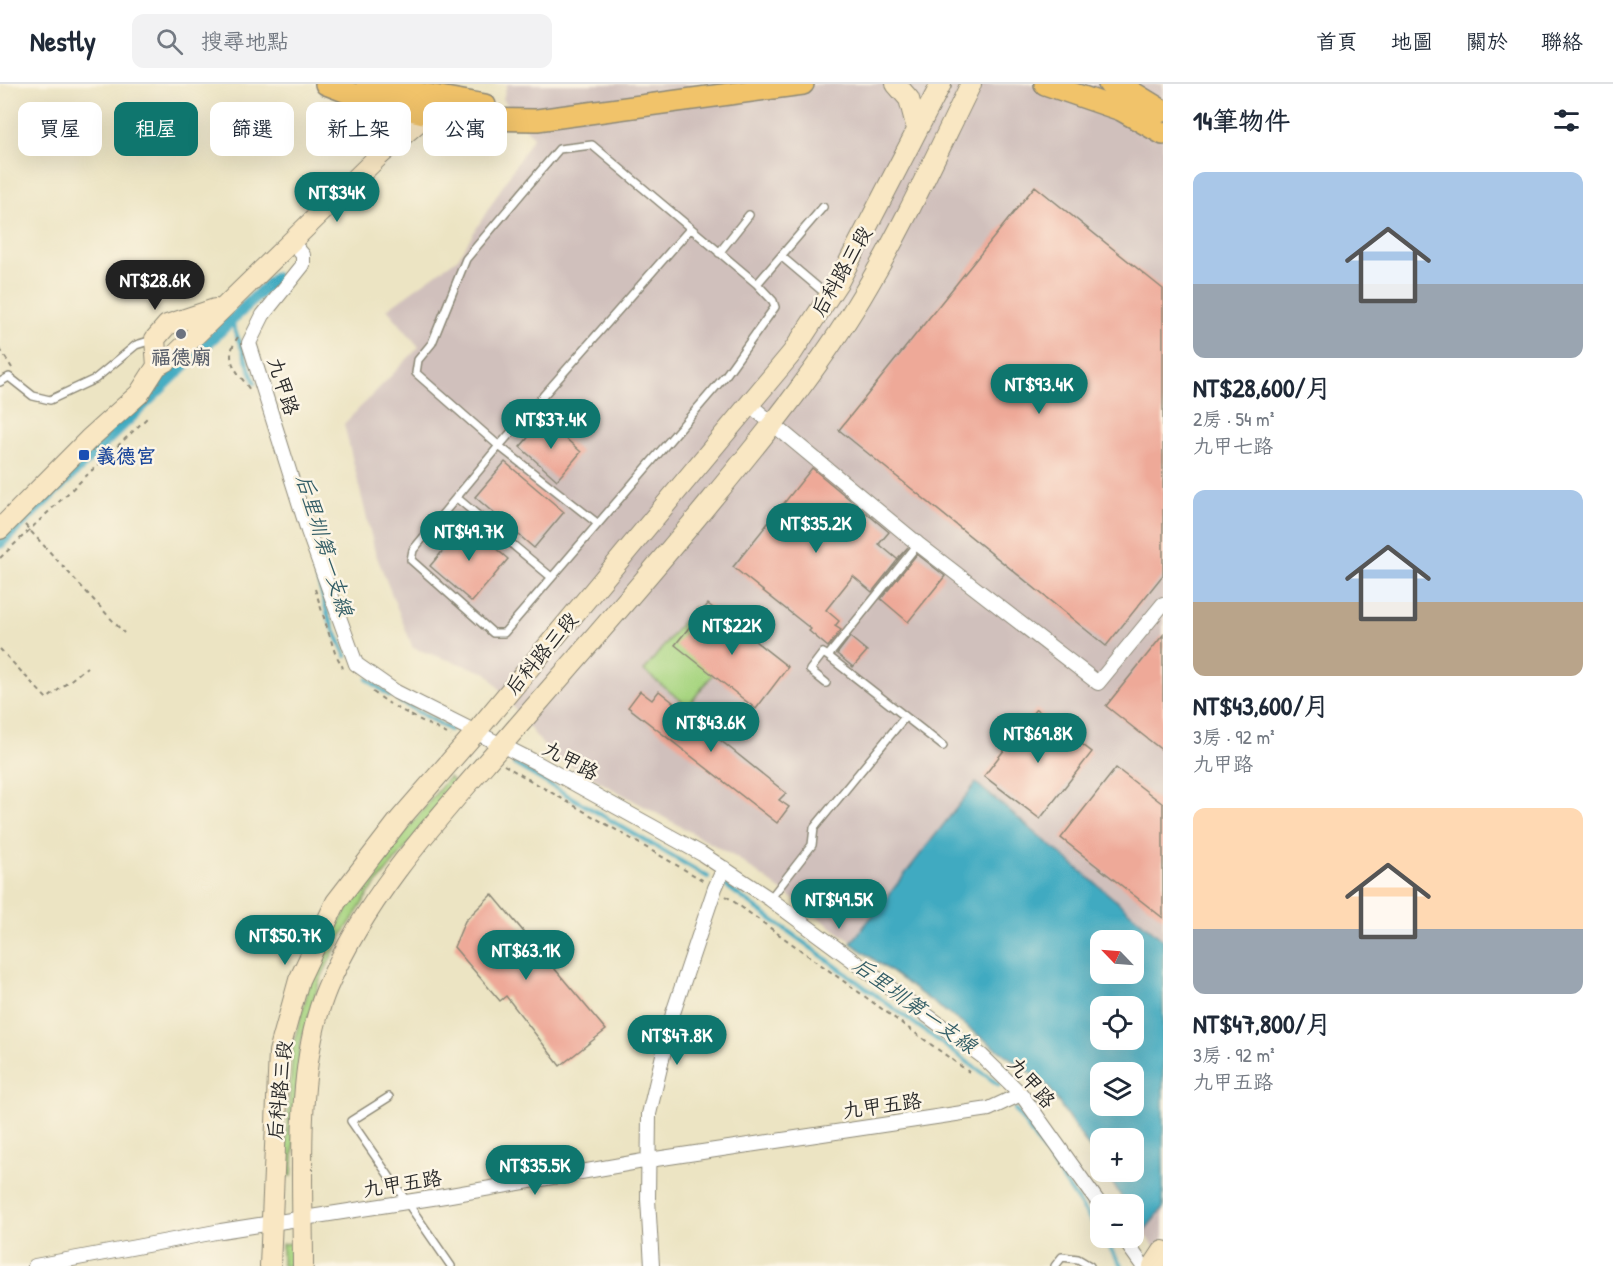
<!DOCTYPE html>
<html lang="zh-TW">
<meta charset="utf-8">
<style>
body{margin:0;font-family:"Patrick Hand","LXGW WenKai TC",sans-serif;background:#f2f2f3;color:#1f2937;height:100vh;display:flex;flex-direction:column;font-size:22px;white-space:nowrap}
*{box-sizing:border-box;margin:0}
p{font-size:20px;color:#747a83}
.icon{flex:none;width:33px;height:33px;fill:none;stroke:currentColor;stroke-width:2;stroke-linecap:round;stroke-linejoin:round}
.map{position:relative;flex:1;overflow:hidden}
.side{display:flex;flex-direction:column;background:#fff;width:450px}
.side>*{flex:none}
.banner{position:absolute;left:18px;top:18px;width:570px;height:54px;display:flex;gap:12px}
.needle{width:39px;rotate:295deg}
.fabs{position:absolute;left:1090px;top:846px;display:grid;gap:12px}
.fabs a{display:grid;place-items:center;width:54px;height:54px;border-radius:12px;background:#fff;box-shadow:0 6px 24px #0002;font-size:30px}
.price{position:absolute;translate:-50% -51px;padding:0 14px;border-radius:21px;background:#0f766e;color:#fff;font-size:20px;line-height:39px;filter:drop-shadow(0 2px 3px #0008)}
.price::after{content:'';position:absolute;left:50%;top:36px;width:18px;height:14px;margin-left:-9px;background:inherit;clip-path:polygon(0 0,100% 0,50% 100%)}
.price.on{background:#222;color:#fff}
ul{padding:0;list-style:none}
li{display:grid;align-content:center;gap:12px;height:318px;padding:0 30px}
li span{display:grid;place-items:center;height:186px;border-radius:12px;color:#555}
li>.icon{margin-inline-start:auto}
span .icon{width:108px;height:108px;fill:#fffc;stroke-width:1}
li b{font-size:26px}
h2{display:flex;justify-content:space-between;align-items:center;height:72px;padding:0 30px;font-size:26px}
.chip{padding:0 21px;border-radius:12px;background:#fff;box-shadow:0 6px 24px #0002;font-size:21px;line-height:54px}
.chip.on{background:#0f766e;color:#fff}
header{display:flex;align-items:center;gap:36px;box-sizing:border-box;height:84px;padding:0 30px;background:#fff;border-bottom:2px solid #e0e1e3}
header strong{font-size:28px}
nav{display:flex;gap:33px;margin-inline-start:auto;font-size:21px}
.search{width:420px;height:54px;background:#f2f2f3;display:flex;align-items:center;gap:15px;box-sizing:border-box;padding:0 21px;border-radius:12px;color:#747a83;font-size:22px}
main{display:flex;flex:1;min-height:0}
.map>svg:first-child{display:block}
</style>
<header>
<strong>Nestly</strong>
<div class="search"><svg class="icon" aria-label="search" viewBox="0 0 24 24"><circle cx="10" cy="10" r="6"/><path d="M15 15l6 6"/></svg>搜尋地點</div>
<nav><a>首頁</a><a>地圖</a><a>關於</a><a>聯絡</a></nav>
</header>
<main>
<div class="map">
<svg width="1163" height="1182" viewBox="0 0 1163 1182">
<rect width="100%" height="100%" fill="#fcf5e5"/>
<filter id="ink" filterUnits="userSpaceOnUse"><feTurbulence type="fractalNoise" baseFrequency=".0167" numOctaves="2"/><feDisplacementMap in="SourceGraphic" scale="12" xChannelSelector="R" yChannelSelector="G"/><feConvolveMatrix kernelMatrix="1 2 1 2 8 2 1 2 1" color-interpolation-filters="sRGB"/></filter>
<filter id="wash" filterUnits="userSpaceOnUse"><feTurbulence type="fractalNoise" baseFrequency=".008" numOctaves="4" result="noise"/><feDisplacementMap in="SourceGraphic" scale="24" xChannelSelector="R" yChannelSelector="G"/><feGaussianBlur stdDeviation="1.35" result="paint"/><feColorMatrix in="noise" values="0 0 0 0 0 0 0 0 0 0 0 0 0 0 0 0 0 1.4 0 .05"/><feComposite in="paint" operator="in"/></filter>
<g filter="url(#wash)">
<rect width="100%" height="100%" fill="#ece4c3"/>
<path fill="#d0c0bc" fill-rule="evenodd" d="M507 0H1163V1176L1134 1132V1120H1126L1105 1088H1134V1054H1101V1082L1047 1001 737 774 550 670 487 589 413 564 375 468 344 340 419 263 387 225 458 174 533 53 503 15ZM1101 856H1134V890H1101ZM1101 922H1134V956H1101ZM1101 988H1134V1022H1101Z"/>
<path fill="#a8d581" stroke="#6a8056" stroke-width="1.5" d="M694 523 738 558 688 622 644 587Z
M449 693 457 701 369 809 341 853 320 896 300 961 292 1092 284 1091 293 961 311 895 332 851 358 807Z
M295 1159V1182H282V1160Z"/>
<path fill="#41aac1" stroke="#366a76" stroke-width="1.5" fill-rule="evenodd" d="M976 699 1163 856V1124L1144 1147 1134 1132V1120H1126L1105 1088H1134V1054H1101V1082L1047 1001 851 859ZM1101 856H1134V890H1101ZM1101 922H1134V956H1101ZM1101 988H1134V1022H1101Z"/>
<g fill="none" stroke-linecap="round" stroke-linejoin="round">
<path stroke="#41aac1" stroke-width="4" d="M231 236 255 299
M316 489 329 535 346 572
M367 595 390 612
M399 617 450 646
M514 680 708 793
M726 802 999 1001
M1015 1025 1101 1151
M1103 1154 1122 1182"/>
<path stroke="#41aac1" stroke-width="12" d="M0 459 275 194"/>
</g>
<g id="blocks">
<path fill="#eea998" d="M1035 102 1163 205V491L1106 562 839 346Z
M544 335 581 368 557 396 520 363Z
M505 378 564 428 534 464 475 413Z
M812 384 889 448 879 460 897 475 908 463 872 508 853 492 826 526 839 537 835 542 841 546 828 563 809 547 811 545 733 483Z
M466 439 508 475 472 518 430 482Z
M917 470 945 492 908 538 881 515Z
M708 520 788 583 756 625 675 561Z
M1163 551V667L1106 622Z
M850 553 867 567 853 583 837 570Z
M640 607 652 616 659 607 786 709 779 716 789 723 777 739 628 623Z
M1036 625 1092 668 1040 735 984 692Z
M1116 684 1163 720V834L1061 754Z
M492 810 606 946 560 982 506 912 500 917 454 863 465 837Z"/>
</g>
</g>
<g filter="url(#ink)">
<use href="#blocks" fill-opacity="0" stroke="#8c8877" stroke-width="1.5"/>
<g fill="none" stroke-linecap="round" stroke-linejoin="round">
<defs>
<path id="lane" d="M823 123 781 172 827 211
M719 169 749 131
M757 200 781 172
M0 298 9 293 33 312 50 316 95 295 136 261 152 256
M457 414 550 492
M597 439 499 362 416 289 418 276 432 259 466 175 559 65 592 61 757 200 773 217 775 223 726 291 504 549H493L411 476 413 466 499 362 690 145
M918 460 828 572 943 662
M826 599 810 586 823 569 828 572
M770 815 812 761 814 744 905 633
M389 1013 351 1037 451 1182
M1055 1182 1062 1173 1078 1175 1090 1182"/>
<path id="street" d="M291 157 303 171V181L263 231 249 259 308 447 356 580 396 608 537 679 702 770 770 815 982 972 1021 1010 1101 1122
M750 321 918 460 1098 599 1163 520
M1123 1154 1143 1182
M35 1182 221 1147 445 1112 649 1076 989 1025 1021 1010
M652 1182 648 1115 649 1030 673 929 715 804 724 784"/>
<path id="secondary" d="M896 0 909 15 917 45
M157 282 155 255 167 241 215 225
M0 445 89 355 139 310 157 282 173 273 379 72 437 22
M270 1182 279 968 299 896 336 818 400 735 475 649 792 269 839 197 941 0
M303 1182C303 1097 294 983 327 904 365 815 430 743 493 671 566 586 641 502 712 415 765 351 819 284 862 212 903 144 936 71 971 0
M1153 1182 1163 1167"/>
<path id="primary" d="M326 0 368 16 428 30 475 35 537 36 803 0
M367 0 485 21
M1045 0 1121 26 1163 50
M1109 0 1132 8 1163 27"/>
</defs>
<use href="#lane" stroke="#8c8877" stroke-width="10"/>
<use href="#street" stroke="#8c8877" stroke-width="16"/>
<use href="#secondary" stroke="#8c8877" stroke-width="22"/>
<use href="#primary" stroke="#8c8877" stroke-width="24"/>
<path stroke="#8c8877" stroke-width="2" stroke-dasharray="4.5 4.5" stroke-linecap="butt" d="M238 253C221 278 239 287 251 308
M0 265 12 284
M25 441 124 549
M0 474 147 334
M315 505 335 569 343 584
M0 565 47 615 87 583
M373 608 390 620
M395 623 451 652
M504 681 704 797
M726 812 969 988"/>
<use href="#lane" stroke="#fff" stroke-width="7"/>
<use href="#street" stroke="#fff" stroke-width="14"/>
<use href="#secondary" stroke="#f9e7c3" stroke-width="20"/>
<use href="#primary" stroke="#f1c36a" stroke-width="21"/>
</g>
</g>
<circle fill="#6b7280" stroke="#fcf5e5" stroke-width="2" cx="181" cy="250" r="6"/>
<rect fill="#1a4fb4" stroke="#fcf5e5" stroke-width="2" x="78" y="365" width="12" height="12" rx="3"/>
<g text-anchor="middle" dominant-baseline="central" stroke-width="5" stroke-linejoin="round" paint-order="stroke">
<g font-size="20" fill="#2b2b2b" stroke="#fcf5e5">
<text transform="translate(841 187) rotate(-60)">后科路三段</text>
<text transform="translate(284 302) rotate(72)">九甲路</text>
<text transform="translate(541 569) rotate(-50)">后科路三段</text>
<text transform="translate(571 676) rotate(28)">九甲路</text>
<text transform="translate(1032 998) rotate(49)">九甲路</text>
<text transform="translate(279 1006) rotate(-84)">后科路三段</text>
<text transform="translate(882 1021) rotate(-8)">九甲五路</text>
<text transform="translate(402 1099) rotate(-9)">九甲五路</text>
</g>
<g font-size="20" font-weight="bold" fill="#5b616d" stroke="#fcf5e5">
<text x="181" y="272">福德廟</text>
</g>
<g font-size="20" font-weight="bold" fill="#164399" stroke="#fcf5e5" text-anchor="start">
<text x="96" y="371">義德宮</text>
</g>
<g font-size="21" font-style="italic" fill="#345e67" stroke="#fcf5e5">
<text transform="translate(325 461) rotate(73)">后里圳第一支線</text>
<text transform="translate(915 921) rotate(36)">后里圳第一支線</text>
</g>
</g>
</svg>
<div class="fabs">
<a><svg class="needle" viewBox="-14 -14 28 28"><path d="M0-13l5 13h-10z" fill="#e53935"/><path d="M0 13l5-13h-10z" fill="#747a83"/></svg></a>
<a><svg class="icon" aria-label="locate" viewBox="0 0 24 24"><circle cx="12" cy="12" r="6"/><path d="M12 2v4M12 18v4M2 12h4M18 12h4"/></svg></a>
<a><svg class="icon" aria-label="layers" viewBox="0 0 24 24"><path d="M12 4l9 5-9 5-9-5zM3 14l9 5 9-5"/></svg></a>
<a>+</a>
<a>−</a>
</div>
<b class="price" style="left:337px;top:139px">NT$34K</b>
<b class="price on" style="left:155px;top:227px">NT$28.6K</b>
<b class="price" style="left:1039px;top:331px">NT$93.4K</b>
<b class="price" style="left:551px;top:366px">NT$37.4K</b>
<b class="price" style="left:816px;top:470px">NT$35.2K</b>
<b class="price" style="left:469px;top:478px">NT$49.7K</b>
<b class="price" style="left:732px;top:572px">NT$22K</b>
<b class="price" style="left:711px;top:669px">NT$43.6K</b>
<b class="price" style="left:1038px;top:680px">NT$69.8K</b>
<b class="price" style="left:839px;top:846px">NT$49.5K</b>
<b class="price" style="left:285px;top:882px">NT$50.7K</b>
<b class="price" style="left:526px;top:897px">NT$63.1K</b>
<b class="price" style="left:677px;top:982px">NT$47.8K</b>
<b class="price" style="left:535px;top:1112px">NT$35.5K</b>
<div class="banner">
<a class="chip">買屋</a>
<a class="chip on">租屋</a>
<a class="chip">篩選</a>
<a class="chip">新上架</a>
<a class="chip">公寓</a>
</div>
</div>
<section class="side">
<h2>14筆物件<svg class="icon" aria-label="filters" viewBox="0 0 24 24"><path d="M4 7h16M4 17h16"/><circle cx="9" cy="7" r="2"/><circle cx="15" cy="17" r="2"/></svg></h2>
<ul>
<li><span style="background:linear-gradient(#a9c7e8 60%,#9aa5b1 0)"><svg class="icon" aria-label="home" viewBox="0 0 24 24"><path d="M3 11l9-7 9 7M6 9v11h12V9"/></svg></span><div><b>NT$28,600/月</b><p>2房 · 54 m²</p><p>九甲七路</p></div></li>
<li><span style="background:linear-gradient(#a9c7e8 60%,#b9a48a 0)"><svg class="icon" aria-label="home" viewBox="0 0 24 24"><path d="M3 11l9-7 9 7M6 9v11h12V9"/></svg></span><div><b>NT$43,600/月</b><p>3房 · 92 m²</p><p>九甲路</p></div></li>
<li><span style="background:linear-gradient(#ffd9b3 65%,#9aa5b1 0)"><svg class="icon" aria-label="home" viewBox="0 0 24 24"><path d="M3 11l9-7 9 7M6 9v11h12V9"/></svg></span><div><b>NT$47,800/月</b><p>3房 · 92 m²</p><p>九甲五路</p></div></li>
</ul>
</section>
</main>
